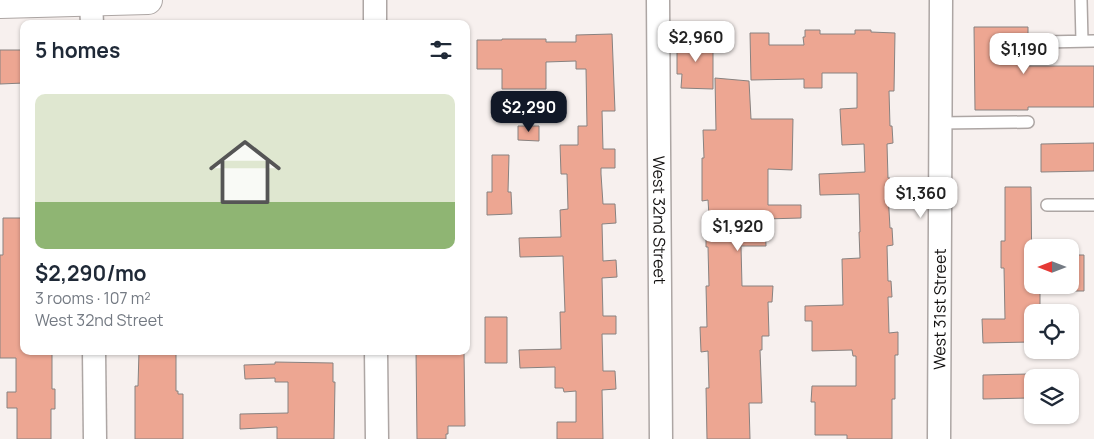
<!DOCTYPE html>
<meta charset="utf-8">
<style>
body{margin:0;font-family:Manrope,sans-serif;background:#f6f6f7;color:#1f2937;height:100vh;display:flex;flex-direction:column;font-size:19px;white-space:nowrap}
*{box-sizing:border-box;margin:0}
p{font-size:16px;color:#747a83}
.icon{flex:none;width:28px;height:28px;fill:none;stroke:currentColor;stroke-width:2;stroke-linecap:round;stroke-linejoin:round}
.map{position:relative;flex:1;overflow:hidden}
.side{position:absolute;left:20px;top:20px;width:450px;height:335px;display:flex;flex-direction:column;background:#fff;border-radius:10px;box-shadow:0 1px 4px #0004}
.side>*{flex:none}
.needle{width:32px;rotate:270deg}
.tools{position:absolute;left:1024px;top:239px;display:grid;gap:10px}
.tools a{display:grid;place-items:center;width:55px;height:55px;border-radius:10px;background:#fff;box-shadow:0 1px 4px #0004;font-size:25px}
.price{position:absolute;translate:-50% -42px;padding:0 11px;border-radius:10px;background:#fff;color:#222;font-size:16px;line-height:32px;filter:drop-shadow(0 1px 2px #0008)}
.price::after{content:'';position:absolute;left:50%;top:30px;width:15px;height:11px;margin-left:-8px;background:inherit;clip-path:polygon(0 0,100% 0,50% 100%)}
.price.on{background:#111827;color:#fff}
ul{padding:0;list-style:none}
li{display:grid;align-content:center;gap:10px;height:265px;padding:0 15px}
li span{display:grid;place-items:center;height:155px;border-radius:10px;color:#555}
li>.icon{margin-inline-start:auto}
span .icon{width:90px;height:90px;fill:#fffc;stroke-width:1}
li b{font-size:21px}
h2{display:flex;justify-content:space-between;align-items:center;height:60px;padding:0 15px;font-size:21px}
.map>svg:first-child{display:block}
</style>
<div class="map">
<svg width="1094" height="439" viewBox="0 0 1094 439">
<rect width="100%" height="100%" fill="#f7f0ee"/>
<path fill="#eda692" stroke="#888280" d="M974 27H1028V66H1094V107H1028V110H975Z
M805 30H820V34H855V30H871V32L895 33 894 91H889L890 126H892L893 143 887 144 888 178H890L891 193H888L890 228H892L893 245 887 246 888 281H891L892 297H888L889 333 898 332V355H895V399H892V439H847V435H815V402H811L812 386H856V356H853L852 350 812 351V321H805V306L843 305 842 259 860 258 859 232H860L859 194 820 195 819 174 865 172 864 144 842 145 840 109 857 108V73H822V88H804V79L751 80 750 33H769V45H804L803 37H805Z
M612 34 615 111H602L603 149H615V168H601V174L603 204H615L616 223 602 224 603 261 616 260 617 277 602 278 603 316H616V334H602L603 371H615L616 389 602 390 603 439H557V422H576V391L564 392 563 388H555V367L520 368 519 350 561 349 560 312H565L563 256 520 257 519 238 561 237 560 210 568 209 567 174H561L560 145H578V126H587L586 69H576V61L546 62V89H502V69H477V40H502V39H546V42H576V35Z
M677 39H713V89L681 88 682 74H677Z
M0 50H24V83L0 84Z
M715 78 749 81 751 119H793L792 170 768 169V205H801V218L765 219 766 246H741L742 286H773L772 302H768L769 336H762V350H760L762 403H749L750 439H707L706 388H709L708 351 701 352 700 327H707L706 286H709L708 247H706V232H710L708 200 702 201V158H704L703 130H716Z
M518 126H539V141L518 140Z
M1094 143V171L1041 172V144Z
M492 155H509L508 192H511L512 214 487 215V192H492Z
M1005 187H1031L1032 285H1040V307L1029 308 1030 342 983 343 982 319H1005L1004 268H1001V241H1005Z
M3 218H24V351H52V389H55V409H51V439H17V408H7V392H16V358H0V255H3Z
M1070 255H1084V291H1070Z
M485 317H507V363H485Z
M139 351H176V391H178V394H183V439H135V386H138Z
M416 351H464L465 426H448V434H446V439H417Z
M275 362 333 363V382H335L334 439H277V427L240 429V414L288 413V382H275V378L245 379 244 365 275 364Z
M1029 374V398L983 399V375Z"/>
<g fill="none" stroke-linecap="round" stroke-linejoin="round">
<defs>
<path id="service" d="M1081 0 1082 41
M1044 42 1094 41
M940 123 1028 122
M1047 205H1094"/>
<g id="minor">
<path d="M375 0V24"/>
<path id="s1" d="M658 0 661 439"/>
<path d="M91 2 92 24"/>
<path d="M94 351 95 439"/>
<path d="M376 351 377 439"/>
<path id="s2" d="M939 439 941 0"/>
</g>
<path id="secondary" d="M0 4 148 0"/>
</defs>
<use href="#service" stroke="#ada6a4" stroke-width="14"/>
<use href="#minor" stroke="#ada6a4" stroke-width="25"/>
<use href="#secondary" stroke="#ada6a4" stroke-width="30"/>
<use href="#service" stroke="#fff" stroke-width="11"/>
<use href="#minor" stroke="#fff" stroke-width="22"/>
<use href="#secondary" stroke="#fff" stroke-width="28"/>
</g>
<g text-anchor="middle" dominant-baseline="central" stroke-width="5" stroke-linejoin="round" paint-order="stroke">
<g font-size="16" fill="#12100f" stroke="#fff">
<text stroke="none"><textPath href="#s1" startOffset="220">West 32nd Street</textPath></text>
<text stroke="none"><textPath href="#s2" startOffset="130">West 31st Street</textPath></text>
</g>
</g>
</svg>
<div class="tools">
<a><svg class="needle" viewBox="-14 -14 28 28"><path d="M0-13l5 13h-10z" fill="#e53935"/><path d="M0 13l5-13h-10z" fill="#747a83"/></svg></a>
<a><svg class="icon" aria-label="locate" viewBox="0 0 24 24"><circle cx="12" cy="12" r="6"/><path d="M12 2v4M12 18v4M2 12h4M18 12h4"/></svg></a>
<a><svg class="icon" aria-label="layers" viewBox="0 0 24 24"><path d="M12 4l9 5-9 5-9-5zM3 14l9 5 9-5"/></svg></a>
</div>
<b class="price" style="left:696px;top:63px">$2,960</b>
<b class="price" style="left:1024px;top:75px">$1,190</b>
<b class="price on" style="left:529px;top:133px">$2,290</b>
<b class="price" style="left:921px;top:219px">$1,360</b>
<b class="price" style="left:738px;top:252px">$1,920</b>
<section class="side">
<h2>5 homes<svg class="icon" aria-label="filters" viewBox="0 0 24 24"><path d="M4 7h16M4 17h16"/><circle cx="9" cy="7" r="2"/><circle cx="15" cy="17" r="2"/></svg></h2>
<ul>
<li><span style="background:linear-gradient(#dfe7d0 70%,#8fb573 0)"><svg class="icon" aria-label="home" viewBox="0 0 24 24"><path d="M3 11l9-7 9 7M6 9v11h12V9"/></svg></span><div><b>$2,290/mo</b><p>3 rooms · 107 m²</p><p>West 32nd Street</p></div></li>
</ul>
</section>
</div>
